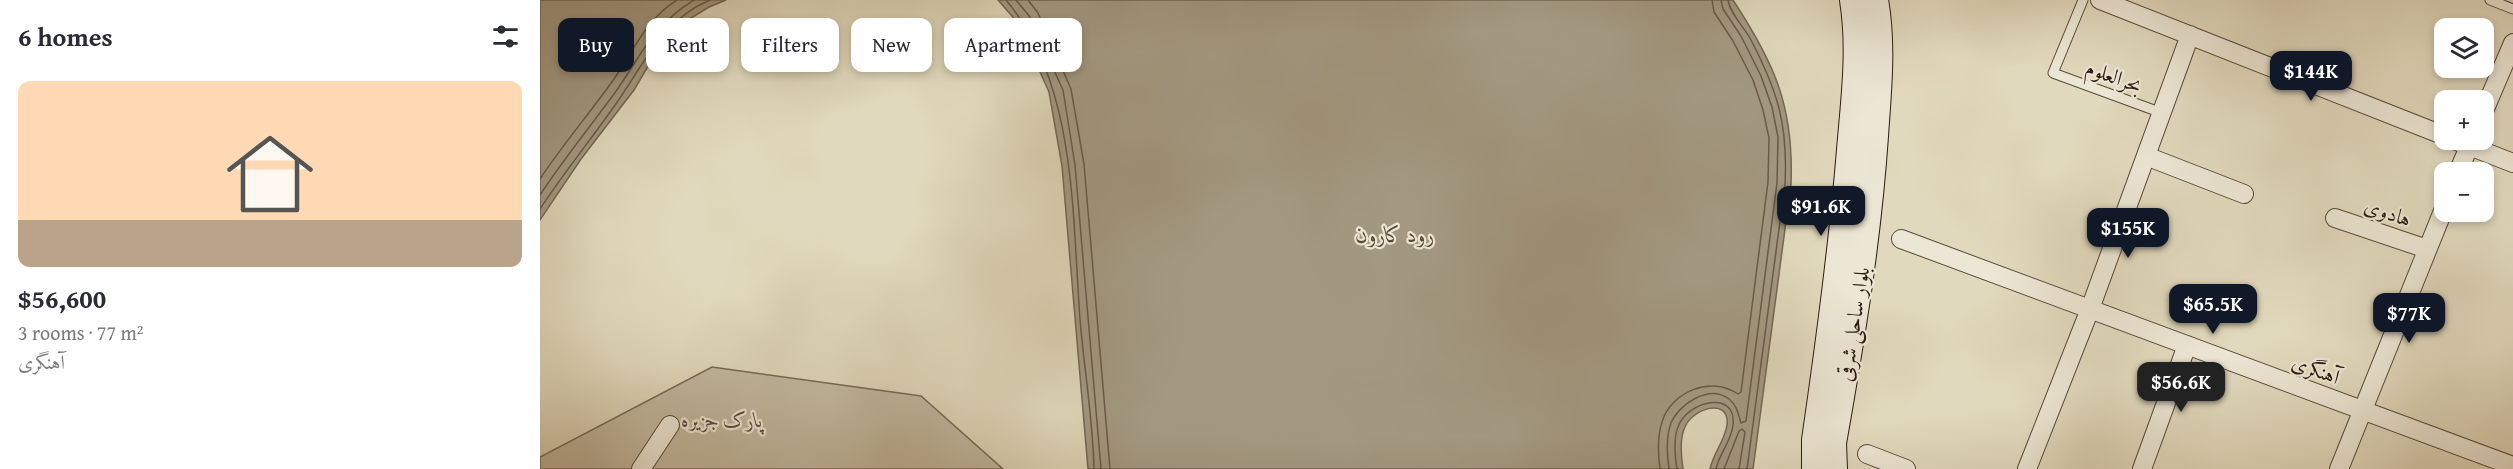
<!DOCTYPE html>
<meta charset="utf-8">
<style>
body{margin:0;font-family:"Gentium Book Plus",Amiri,serif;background:#f7f7f7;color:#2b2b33;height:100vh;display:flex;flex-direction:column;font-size:22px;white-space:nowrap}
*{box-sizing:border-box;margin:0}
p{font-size:20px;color:#7c7c81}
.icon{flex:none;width:33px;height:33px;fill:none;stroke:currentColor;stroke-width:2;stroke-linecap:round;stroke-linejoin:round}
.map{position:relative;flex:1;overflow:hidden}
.side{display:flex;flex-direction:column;background:#fff;width:540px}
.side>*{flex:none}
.hud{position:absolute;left:18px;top:18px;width:570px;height:54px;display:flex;gap:12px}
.fabs{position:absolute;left:1894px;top:18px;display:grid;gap:12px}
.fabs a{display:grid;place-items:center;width:60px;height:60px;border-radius:12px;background:#fff;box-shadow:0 3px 9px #0003;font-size:30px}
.price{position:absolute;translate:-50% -51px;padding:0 14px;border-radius:12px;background:#111827;color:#fff;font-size:20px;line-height:39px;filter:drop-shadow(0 2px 3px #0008)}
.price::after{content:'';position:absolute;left:50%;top:36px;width:18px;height:14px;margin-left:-9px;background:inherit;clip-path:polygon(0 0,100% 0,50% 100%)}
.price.selected{background:#222;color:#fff}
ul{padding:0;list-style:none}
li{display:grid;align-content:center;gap:12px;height:318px;padding:0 18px}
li+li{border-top:2px solid #e1e1e2}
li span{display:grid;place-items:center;height:186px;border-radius:12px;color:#555}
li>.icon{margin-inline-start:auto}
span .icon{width:108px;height:108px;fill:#fffc;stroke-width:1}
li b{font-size:26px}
h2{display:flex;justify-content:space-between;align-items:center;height:72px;padding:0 18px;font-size:26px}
.chip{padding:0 21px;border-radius:12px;background:#fff;box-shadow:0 3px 9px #0003;font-size:21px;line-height:54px}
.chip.selected{background:#111827;color:#fff}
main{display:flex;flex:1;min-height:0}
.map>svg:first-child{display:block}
</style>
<main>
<section class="side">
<h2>6 homes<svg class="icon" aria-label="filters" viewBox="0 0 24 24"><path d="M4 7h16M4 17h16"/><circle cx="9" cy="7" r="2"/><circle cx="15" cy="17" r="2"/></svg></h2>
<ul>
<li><span style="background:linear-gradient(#ffd9b3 75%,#b9a48a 0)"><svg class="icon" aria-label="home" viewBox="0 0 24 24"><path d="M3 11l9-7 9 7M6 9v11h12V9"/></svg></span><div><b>$56,600</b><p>3 rooms · 77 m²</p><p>آهنگری</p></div></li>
</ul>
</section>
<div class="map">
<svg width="1973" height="469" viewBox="0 0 1973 469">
<rect width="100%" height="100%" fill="#e1d9bd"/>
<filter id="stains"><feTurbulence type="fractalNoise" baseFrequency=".00333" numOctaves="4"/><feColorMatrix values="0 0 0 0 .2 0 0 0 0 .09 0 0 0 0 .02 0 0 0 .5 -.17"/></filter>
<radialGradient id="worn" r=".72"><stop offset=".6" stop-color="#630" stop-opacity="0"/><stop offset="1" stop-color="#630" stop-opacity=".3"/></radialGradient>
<path fill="#c2b9a0" stroke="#776a58" stroke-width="1.5" d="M172 367 381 396 463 469H0V457Z"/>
<path fill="#a39982" stroke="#736754" stroke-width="1.5" d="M0 0H186L169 7 146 21 120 46 94 90 41 159 0 220Z
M458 0H1193C1235 64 1254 107 1251 184L1213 469H1170C1173 454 1185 440 1187 425 1190 396 1152 409 1145 427 1139 439 1141 456 1143 469H548L522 166 509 92 478 23Z"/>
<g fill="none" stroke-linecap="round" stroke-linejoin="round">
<path stroke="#685a49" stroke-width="1.5" d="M466 0C537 84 532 215 540 319 544 369 553 419 554 469
M476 0 490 17 523 90 535 165 561 469
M488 0 498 13 531 89 544 164 570 469
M1188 0C1190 14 1205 28 1211 40 1238 92 1248 125 1245 184L1207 469
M0 179C23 144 50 113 74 79 94 50 106 19 137 0
M0 195C23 160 49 128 74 94 103 54 109 28 154 0
M0 209C23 174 49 142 73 108 102 68 121 20 170 0
M1120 469C1118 454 1117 437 1122 422 1131 392 1171 375 1198 394L1201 392 1228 182 1229 138 1223 110 1213 80 1193 41 1174 12 1172 0
M1129 469C1127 455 1126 436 1131 423 1139 404 1169 384 1189 399 1197 405 1198 414 1201 423L1206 421 1237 183 1238 137 1232 107 1221 76 1201 36 1183 9 1181 0
M1137 469C1135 456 1133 439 1138 427 1147 401 1197 389 1193 425 1192 440 1179 454 1176 469
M1184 469 1199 431 1202 429 1205 432 1199 469"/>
<defs>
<path id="service" d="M1543 0 1513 73 1622 113
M1950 0 1973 9"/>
<path id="minor" d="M1560 0 1905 136
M1944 111 1973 43
M1914 140 1973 163
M1606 156 1704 194
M1918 172 1932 140
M1795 218 1887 249
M1361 239 1973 466
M1327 454 1366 469
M101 469 130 425
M1487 469 1550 309 1650 35
M1602 469 1647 345
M1799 469 1905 206"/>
<path id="secondary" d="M1275 469V440C1289 344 1302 248 1310 150 1314 101 1321 50 1313 0
M1294 469 1293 443C1311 341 1328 240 1335 136 1338 91 1343 45 1335 0"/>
</defs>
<use href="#service" stroke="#594b3b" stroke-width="11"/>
<use href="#minor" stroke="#594b3b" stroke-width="20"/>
<use href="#secondary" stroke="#2c1c10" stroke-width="28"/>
<use href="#service" stroke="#ece6d4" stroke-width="9"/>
<use href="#minor" stroke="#ece6d4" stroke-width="18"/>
<use href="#secondary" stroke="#ece6d4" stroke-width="26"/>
</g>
<g text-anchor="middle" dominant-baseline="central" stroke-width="4.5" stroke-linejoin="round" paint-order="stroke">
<g font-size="21" fill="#2c1c10" stroke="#ece6d4">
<text transform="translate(1574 76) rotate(20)">بحرالعلوم</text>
<text transform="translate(1848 212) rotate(19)">هادوی</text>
<text transform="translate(1313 324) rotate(-81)">بلوار ساحلی شرقی</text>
<text transform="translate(1776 369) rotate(20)">آهنگری</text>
</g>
<g font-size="21" font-style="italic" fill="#594b3b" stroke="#ece6d4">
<text x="182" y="419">پارک جزیره</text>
</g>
<g font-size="22" font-style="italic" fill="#564838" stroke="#ece6d4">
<text x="855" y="234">رود کارون</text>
</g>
</g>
<rect width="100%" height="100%" filter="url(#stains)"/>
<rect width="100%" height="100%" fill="url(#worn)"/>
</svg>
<div class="fabs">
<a><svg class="icon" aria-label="layers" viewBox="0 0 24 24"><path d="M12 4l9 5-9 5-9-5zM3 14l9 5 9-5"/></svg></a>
<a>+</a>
<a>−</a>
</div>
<b class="price" style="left:1771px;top:102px">$144K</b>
<b class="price" style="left:1281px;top:237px">$91.6K</b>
<b class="price" style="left:1588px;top:259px">$155K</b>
<b class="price" style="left:1673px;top:335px">$65.5K</b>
<b class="price" style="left:1869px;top:344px">$77K</b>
<b class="price selected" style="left:1641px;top:413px">$56.6K</b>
<div class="hud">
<a class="chip selected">Buy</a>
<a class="chip">Rent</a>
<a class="chip">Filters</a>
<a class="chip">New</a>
<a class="chip">Apartment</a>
</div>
</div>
</main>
